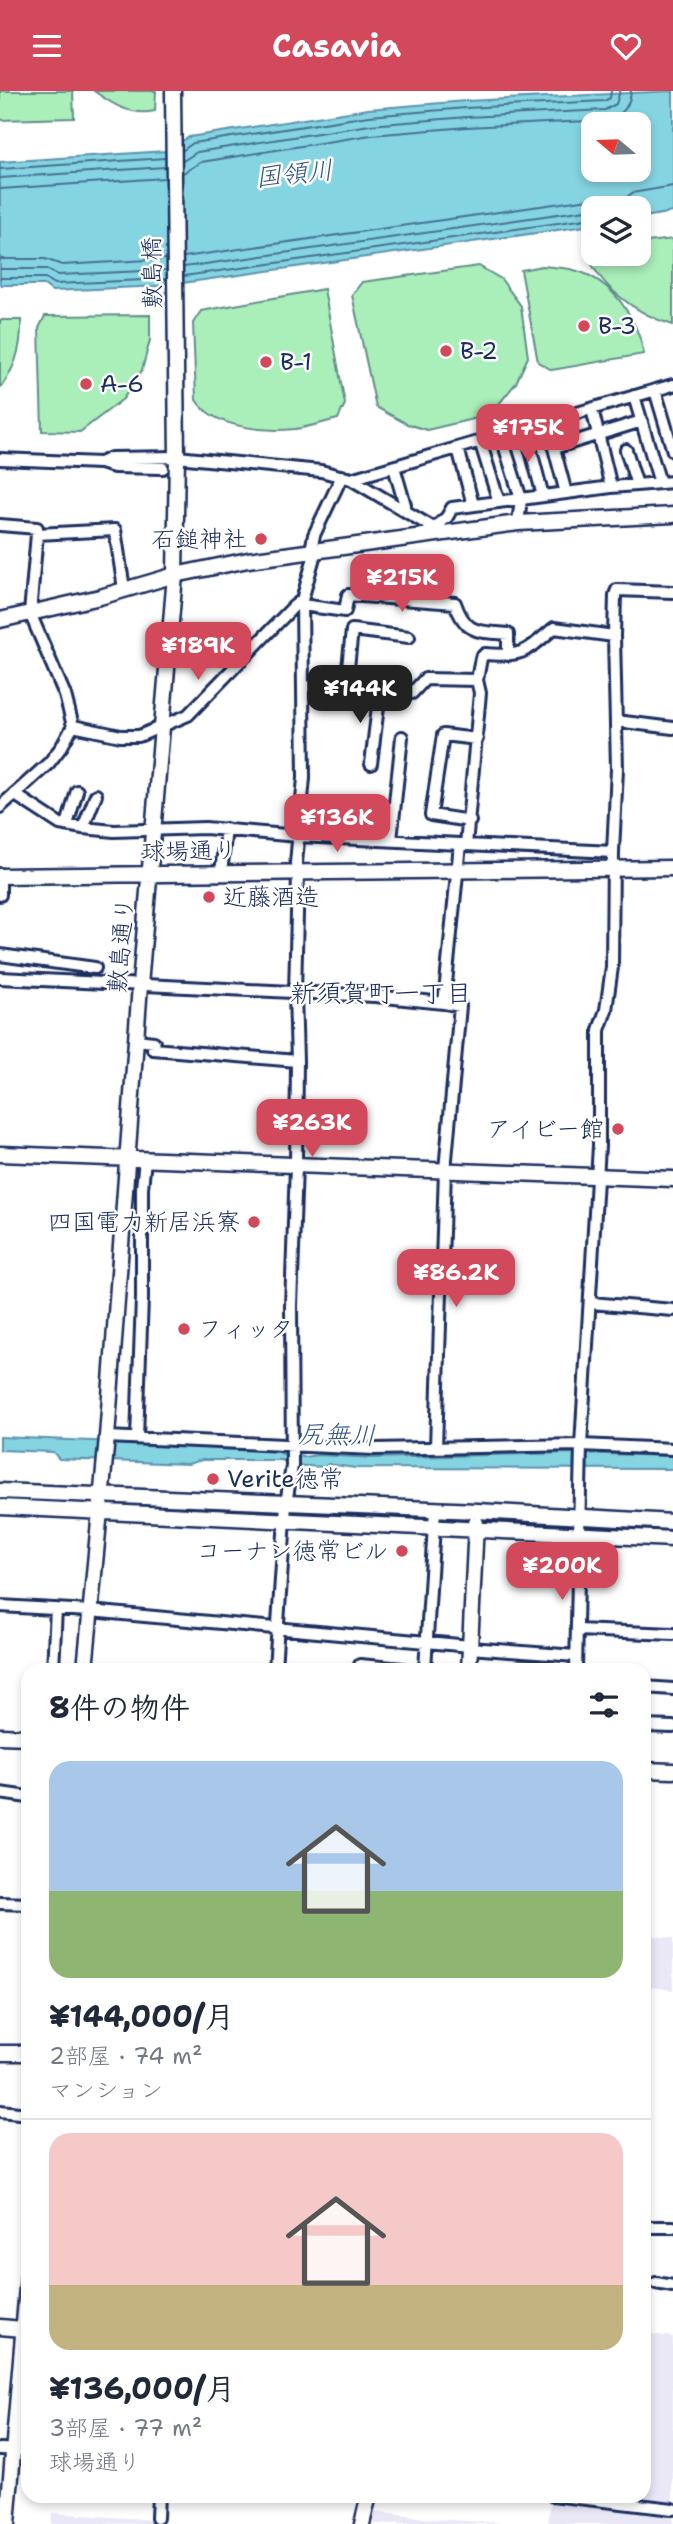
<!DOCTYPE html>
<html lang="ja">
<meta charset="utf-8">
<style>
body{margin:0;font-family:"Shantell Sans","Klee One",sans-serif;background:#f6f6f7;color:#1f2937;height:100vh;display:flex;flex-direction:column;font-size:26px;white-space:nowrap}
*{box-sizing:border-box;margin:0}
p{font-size:23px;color:#747a83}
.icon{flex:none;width:38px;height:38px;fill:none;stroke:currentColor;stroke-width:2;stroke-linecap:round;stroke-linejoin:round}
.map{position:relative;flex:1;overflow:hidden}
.drawer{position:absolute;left:21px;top:1572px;width:630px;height:840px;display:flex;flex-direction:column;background:#fff;border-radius:21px;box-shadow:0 4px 10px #0003}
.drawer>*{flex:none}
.needle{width:46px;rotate:289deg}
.tools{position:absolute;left:581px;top:21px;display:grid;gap:14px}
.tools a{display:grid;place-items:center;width:70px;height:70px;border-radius:14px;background:#fff;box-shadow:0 4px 10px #0003;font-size:35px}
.price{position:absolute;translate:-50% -60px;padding:0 16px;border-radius:14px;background:#d1495b;color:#fff;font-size:23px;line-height:46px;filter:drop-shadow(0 2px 4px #0008)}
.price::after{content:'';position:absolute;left:50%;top:42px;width:21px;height:16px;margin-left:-10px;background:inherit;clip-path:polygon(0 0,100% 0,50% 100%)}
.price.on{background:#222;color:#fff}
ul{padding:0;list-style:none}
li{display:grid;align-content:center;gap:14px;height:371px;padding:0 28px}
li+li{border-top:2px solid #e0e1e3}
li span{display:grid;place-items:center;height:217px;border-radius:21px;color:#555}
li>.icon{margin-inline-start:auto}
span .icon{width:126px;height:126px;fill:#fffc;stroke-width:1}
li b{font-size:30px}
h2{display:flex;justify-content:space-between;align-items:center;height:84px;padding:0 28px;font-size:30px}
header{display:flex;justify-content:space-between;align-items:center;height:91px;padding:0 28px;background:#d1495b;color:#fff;font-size:32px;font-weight:700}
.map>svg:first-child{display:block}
</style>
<header><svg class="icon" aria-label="menu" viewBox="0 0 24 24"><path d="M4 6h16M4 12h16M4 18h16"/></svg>Casavia<svg class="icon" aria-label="heart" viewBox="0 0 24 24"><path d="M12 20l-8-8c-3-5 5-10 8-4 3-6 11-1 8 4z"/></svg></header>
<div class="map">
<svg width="673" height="2433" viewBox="0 0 673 2433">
<rect width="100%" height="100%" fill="#fff"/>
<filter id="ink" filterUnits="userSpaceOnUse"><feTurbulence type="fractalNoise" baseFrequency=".0143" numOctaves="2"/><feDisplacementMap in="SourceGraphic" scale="14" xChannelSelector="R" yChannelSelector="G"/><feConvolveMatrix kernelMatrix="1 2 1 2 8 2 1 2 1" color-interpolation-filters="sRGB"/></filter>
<g filter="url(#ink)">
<path fill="#eae8f7" d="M644 1844 673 1847V1899L644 1895Z
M644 2242 673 2246V2413L593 2405 644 2404Z
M551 2409 673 2423V2433H548Z
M374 2421 434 2428 523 2433H371Z
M52 2422 155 2429V2433H51Z"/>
<path fill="#aaeeb9" stroke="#628e8c" stroke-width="2" d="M0 0H73L74 27 0 29Z
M94 0H156L155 20C131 25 113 14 94 0Z
M673 148V234C636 223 599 196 585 159L593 158V163H639V152Z
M479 175 501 188 521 215 528 266 516 292 490 324 427 339 407 333 376 316 352 204 362 191Z
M542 175C552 176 564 176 574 179 613 189 637 227 644 263L552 279 538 271 521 179Z
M324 198 345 313 338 328C324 331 310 336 295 338 264 341 214 337 196 309L193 232 201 220Z
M150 224V249L142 279 123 308 80 341 42 340 39 237 45 225Z
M0 229H21C22 255 16 277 0 297Z"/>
<path fill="#85d4e2" stroke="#5b92ad" stroke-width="2" fill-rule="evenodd" d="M673 0V121L639 127V117H593V134L161 195 52 200 44 194H0V71L166 60 189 46 368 18 466 10ZM593 33H639V79H593Z
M0 1346 275 1358 282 1363 304 1366 318 1364 373 1367 572 1362 673 1365V1378L355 1377 328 1373 325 1376 288 1374 282 1369H202L188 1373 59 1368 53 1361 0 1359Z"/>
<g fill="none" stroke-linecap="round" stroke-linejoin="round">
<path stroke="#457193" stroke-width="2" d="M182 60 193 52 369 25 466 17 604 10 610 7 611 0
M183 70 197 61 370 34 467 26 605 19 616 13 620 0
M0 78 165 67
M183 82 201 71 371 44 467 36 609 29C623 24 630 15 631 0
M0 87 165 76
M0 98 165 87
M184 166 589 108 599 109 614 116 632 102 673 95
M0 168H45L62 174 166 168
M184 176 593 118
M0 178H46L58 184 166 179
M184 185 593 127
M0 187H45L55 193 166 188"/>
<defs>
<path id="minor" d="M655 299 673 360
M634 305 660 392
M592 318 611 396
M547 331 566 402
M525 337 543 405
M480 350 499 411
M458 357 473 414
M554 357 642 330
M626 359 637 394
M0 368 100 372 111 367 177 366 321 380 351 388 442 442
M100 372 114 376 163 377
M394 376 405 414 404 418
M351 388 673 294
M518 432 521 408 611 396 673 391
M0 434 37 437V443
M436 436 447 426 452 417 521 408 501 344
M311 460 314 444 342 385
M302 514 345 520 348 504 455 512C466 544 478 540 508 543V564
M477 589 480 602 466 754 613 761 612 876 606 919 599 939V1055L581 1354 576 1578
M303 595 412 602 425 588 477 589 481 567 485 563C523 566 526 561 554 537L614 545 615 504 617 499 673 501
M346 596 352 539 409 546
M616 630 673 637
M73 635 121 645H139L188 624 293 516 302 509
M371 673 380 599
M14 703 60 733 83 737 96 704
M0 716 49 672 62 655 73 635 65 604 30 522 37 443 115 439 124 498
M470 730 431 724 443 644 477 648
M67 734 77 700
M83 737 114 740 205 737 298 745 460 753
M391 749 402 646
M613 761 617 678 614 545
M221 782 226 738
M0 783V804
M0 864 95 877
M0 887 375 905 444 912
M136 949 154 951 153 958 297 970
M591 1212 673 1219
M107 1346 374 1358 581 1354 673 1358
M137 1347 142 1207V1097L145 1069
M436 1356 445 1079 460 915 444 912 460 753 466 754
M0 1515 90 1520 470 1555
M577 1539 673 1543
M470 1557 576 1565
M53 1578 56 1518
M275 1578 286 1413 292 1375 291 1215 296 1075 297 970 295 902 298 782 296 772 304 687 302 509 316 459
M360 1578V1574L403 1578
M425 1578 435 1419
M644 1596 673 1598
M644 1635 673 1636
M0 1702 28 1706
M0 1812 28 1813
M0 2020 28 2023
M644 2136H673
M656 2192 673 2195
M0 2358 28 2359
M552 2404 673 2418
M157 2427 158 2404"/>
<path id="tertiary" d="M0 529 100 506 175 484 248 469 518 432 673 424
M0 785 673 777
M0 1063 673 1088
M0 1400 477 1420 673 1431
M0 1416 673 1448
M85 1578 107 1346 140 894 175 484 177 366 173 0
M469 1578 476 1432
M0 1645 28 1646
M644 1679 673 1680
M0 1962H28
M0 2236 23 2238
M7 2433 28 2185
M362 2433 369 2404"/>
</defs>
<use href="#minor" stroke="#1b2f5e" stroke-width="16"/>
<use href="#tertiary" stroke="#1b2f5e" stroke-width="19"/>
<use href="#minor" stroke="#fff" stroke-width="10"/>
<use href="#tertiary" stroke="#fff" stroke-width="14"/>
</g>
</g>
<g fill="#d1495b" stroke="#fff" stroke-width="2.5">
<circle cx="584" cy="235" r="7"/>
<circle cx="446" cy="260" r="7"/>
<circle cx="266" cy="271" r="7"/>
<circle cx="86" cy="293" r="7"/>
<circle cx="261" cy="448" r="7"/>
<circle cx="209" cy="806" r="7"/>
<circle cx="618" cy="1038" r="7"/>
<circle cx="254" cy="1131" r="7"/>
<circle cx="184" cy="1238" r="7"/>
<circle cx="213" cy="1388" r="7"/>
<circle cx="402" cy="1460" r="7"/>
</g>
<g text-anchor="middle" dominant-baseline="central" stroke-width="5" stroke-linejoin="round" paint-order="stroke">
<g font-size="24" fill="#1b2f5e" stroke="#fff">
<text transform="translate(152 182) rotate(-91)">敷島橋</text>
<text transform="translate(189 760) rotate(-1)">球場通り</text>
<text transform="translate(121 854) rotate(-85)">敷島通り</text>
</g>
<g font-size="24" fill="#1b2f5e" stroke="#fff" text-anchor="start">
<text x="598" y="235">B-3</text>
<text x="460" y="260">B-2</text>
<text x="280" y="271">B-1</text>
<text x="100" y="293">A-6</text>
<text x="247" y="448" text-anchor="end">石鎚神社</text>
<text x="223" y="806">近藤酒造</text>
<text x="604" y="1038" text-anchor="end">アイビー館</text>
<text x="240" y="1131" text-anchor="end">四国電力新居浜寮</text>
<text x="198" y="1238">フィッタ</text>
<text x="227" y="1388">Verite徳常</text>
<text x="388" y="1460" text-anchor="end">コーナン徳常ビル</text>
</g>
<g font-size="26" font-style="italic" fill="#36587f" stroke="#fff">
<text transform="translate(294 82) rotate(-6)">国領川</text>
<text transform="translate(337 1343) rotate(1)">尻無川</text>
</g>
<g font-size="26" fill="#1b2f5e" stroke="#fff">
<text x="381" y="901">新須賀町一丁目</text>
</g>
</g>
</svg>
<div class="tools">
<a><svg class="needle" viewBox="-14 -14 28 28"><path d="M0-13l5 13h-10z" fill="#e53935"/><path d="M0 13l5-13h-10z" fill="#747a83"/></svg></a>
<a><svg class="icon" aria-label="layers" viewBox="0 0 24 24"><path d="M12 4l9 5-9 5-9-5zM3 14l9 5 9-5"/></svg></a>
</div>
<b class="price" style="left:528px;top:373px">¥175K</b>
<b class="price" style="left:402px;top:523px">¥215K</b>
<b class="price" style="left:198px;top:591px">¥189K</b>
<b class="price on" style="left:360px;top:634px">¥144K</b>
<b class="price" style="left:337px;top:763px">¥136K</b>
<b class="price" style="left:312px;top:1068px">¥263K</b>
<b class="price" style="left:456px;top:1218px">¥86.2K</b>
<b class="price" style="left:562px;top:1511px">¥200K</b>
<section class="drawer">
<h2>8件の物件<svg class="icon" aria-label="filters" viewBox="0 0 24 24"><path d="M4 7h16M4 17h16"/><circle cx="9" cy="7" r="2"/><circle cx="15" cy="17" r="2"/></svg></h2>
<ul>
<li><span style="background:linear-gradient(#a9c7e8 60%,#8fb573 0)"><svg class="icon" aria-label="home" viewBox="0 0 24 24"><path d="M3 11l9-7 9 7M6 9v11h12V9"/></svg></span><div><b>¥144,000/月</b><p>2部屋 · 74 m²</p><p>マンション</p></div></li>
<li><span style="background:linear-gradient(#f6c9c9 70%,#c2b280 0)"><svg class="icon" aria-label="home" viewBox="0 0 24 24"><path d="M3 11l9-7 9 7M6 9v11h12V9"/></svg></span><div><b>¥136,000/月</b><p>3部屋 · 77 m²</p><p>球場通り</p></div></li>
</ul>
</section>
</div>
